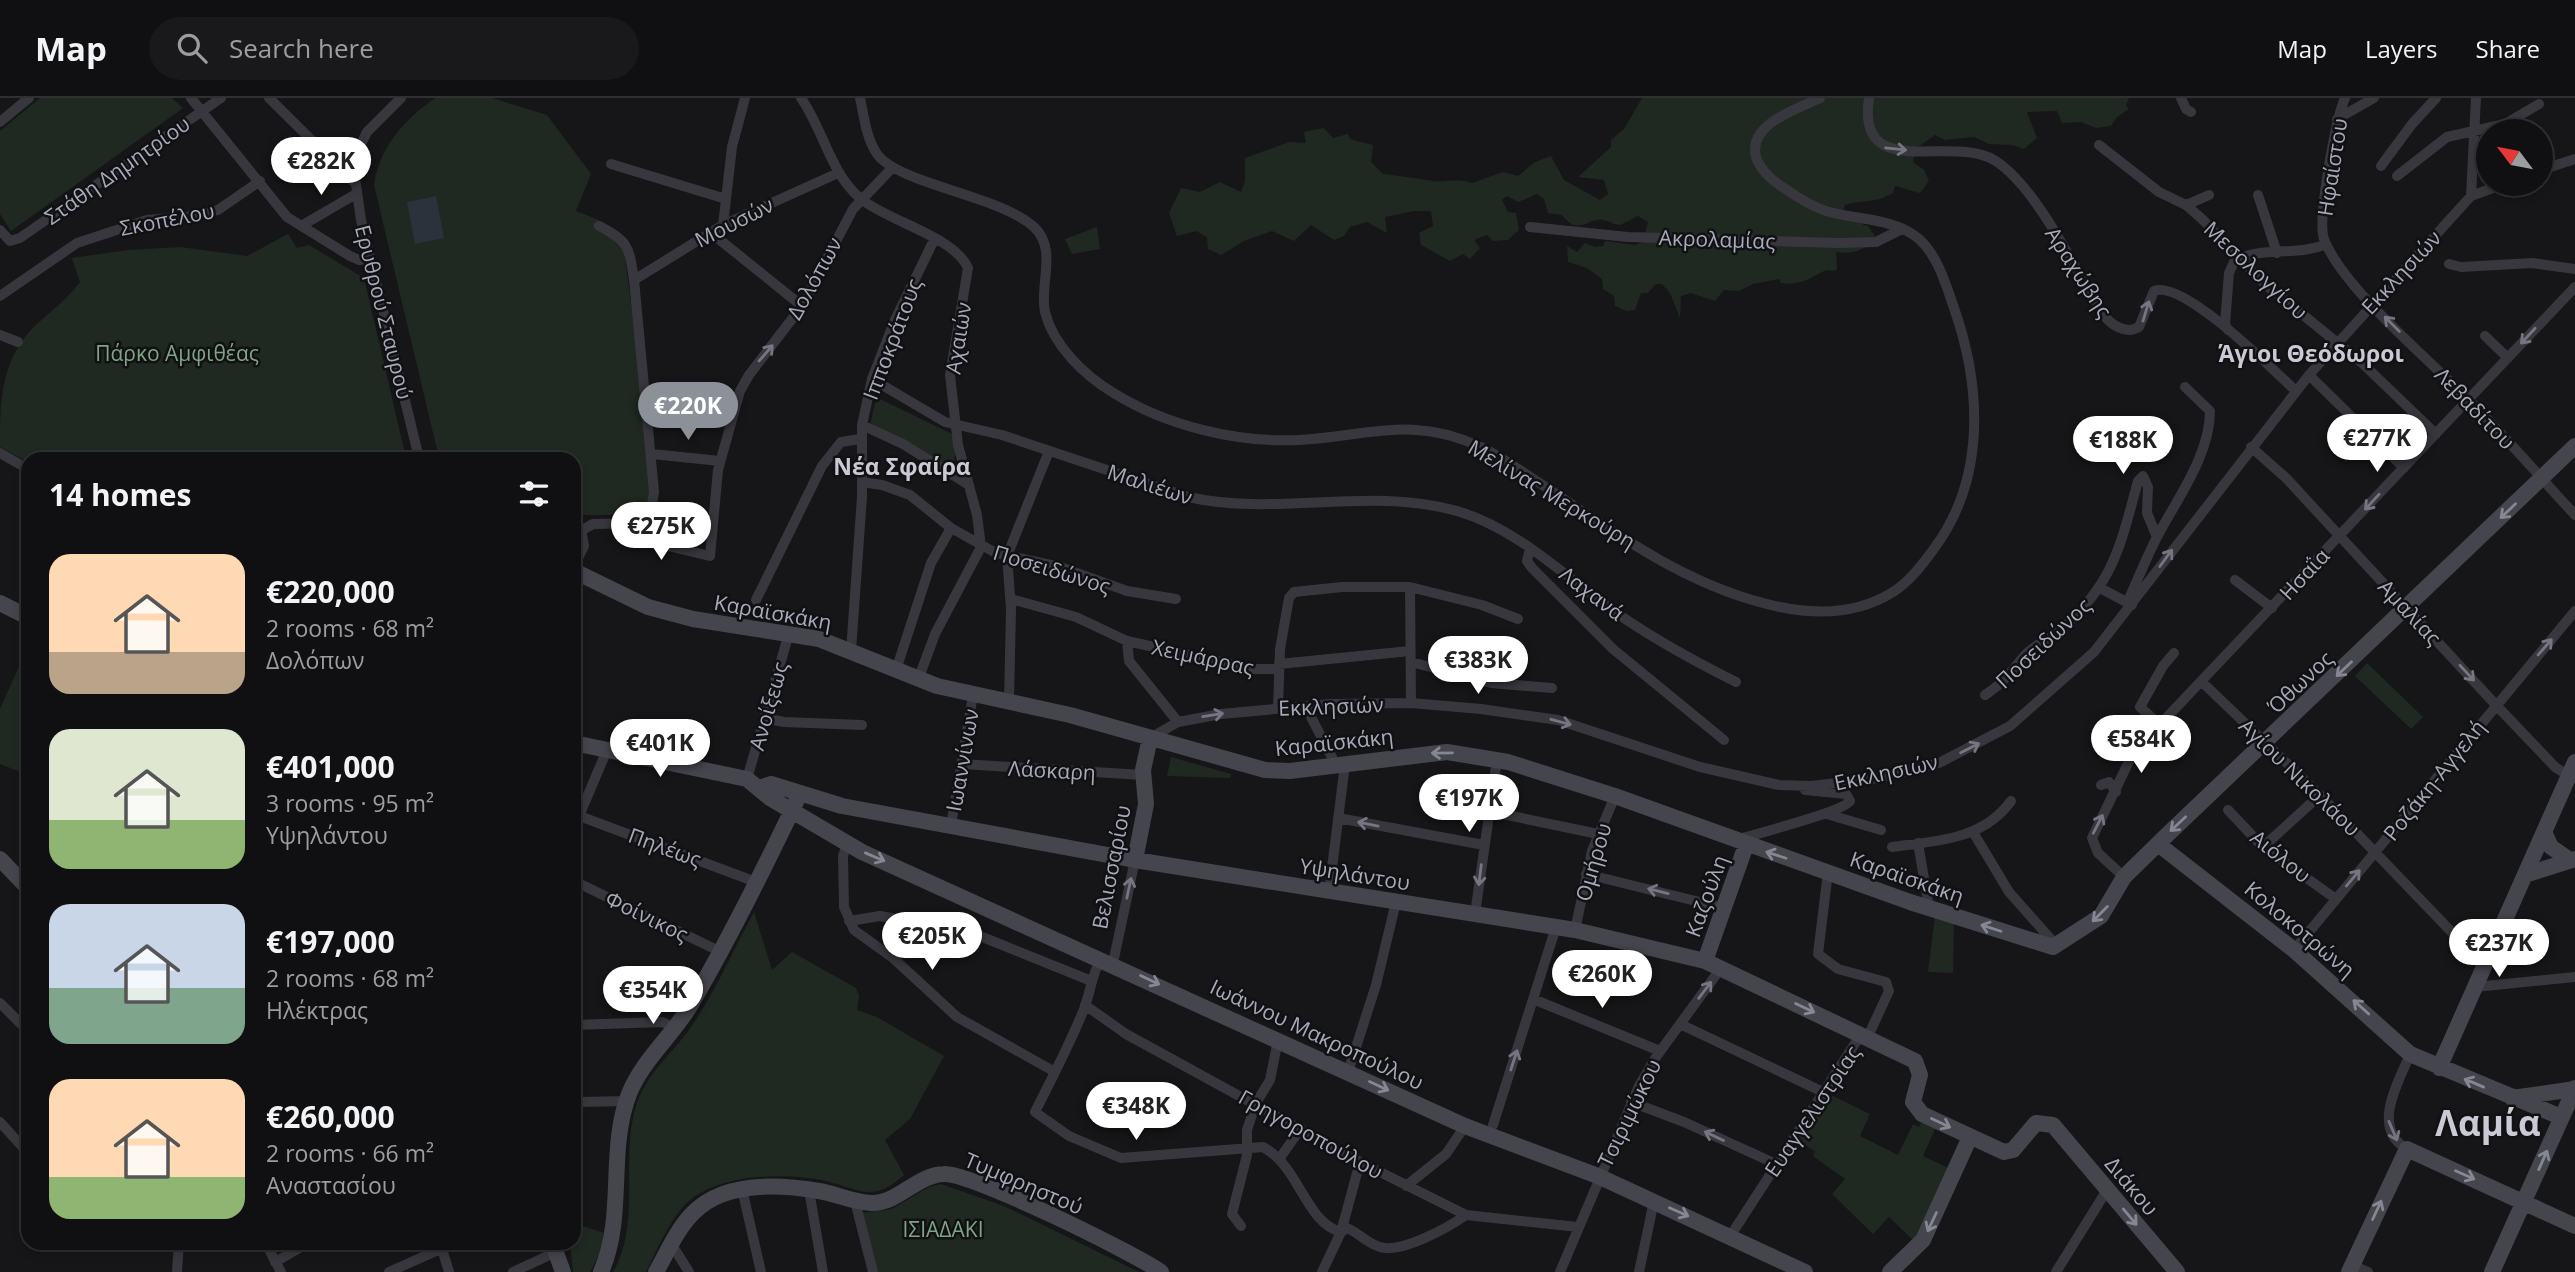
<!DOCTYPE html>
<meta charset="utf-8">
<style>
body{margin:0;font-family:"Open Sans",sans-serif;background:#19191b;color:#f1f3f6;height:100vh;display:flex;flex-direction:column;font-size:26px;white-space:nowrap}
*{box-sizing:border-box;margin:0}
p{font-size:23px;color:#9c9d9f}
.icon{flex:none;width:38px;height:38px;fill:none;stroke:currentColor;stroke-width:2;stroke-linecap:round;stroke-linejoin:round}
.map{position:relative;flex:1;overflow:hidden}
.drawer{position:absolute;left:21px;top:354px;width:560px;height:798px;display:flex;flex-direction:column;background:#101012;border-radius:21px;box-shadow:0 4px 10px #0003,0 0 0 2px #303032}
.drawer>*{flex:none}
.needle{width:46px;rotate:302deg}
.fabs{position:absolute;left:2476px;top:21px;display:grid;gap:14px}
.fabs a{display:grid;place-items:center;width:77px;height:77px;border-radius:50%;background:#101012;box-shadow:0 4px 10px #0003,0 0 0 2px #303032;font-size:35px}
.price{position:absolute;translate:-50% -60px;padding:0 16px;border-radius:24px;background:#fff;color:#222;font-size:23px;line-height:46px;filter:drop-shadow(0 2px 4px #0008)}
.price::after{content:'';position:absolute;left:50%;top:42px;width:21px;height:16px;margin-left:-10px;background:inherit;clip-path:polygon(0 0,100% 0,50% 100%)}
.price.current{background:#8c9099;color:#fff}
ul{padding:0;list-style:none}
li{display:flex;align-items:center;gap:21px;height:175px;padding:0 28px}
li span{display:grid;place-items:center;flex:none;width:196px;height:140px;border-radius:21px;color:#555}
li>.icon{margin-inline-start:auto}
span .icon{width:84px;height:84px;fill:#fffc;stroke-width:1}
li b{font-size:30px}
h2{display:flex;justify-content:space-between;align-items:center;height:84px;padding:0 28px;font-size:30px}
header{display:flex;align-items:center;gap:42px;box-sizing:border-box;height:98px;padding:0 35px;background:#101012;border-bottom:2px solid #303032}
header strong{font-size:33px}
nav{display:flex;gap:38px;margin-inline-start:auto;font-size:24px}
.search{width:490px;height:63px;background:#19191b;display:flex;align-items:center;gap:18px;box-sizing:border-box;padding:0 24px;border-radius:38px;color:#9c9d9f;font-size:26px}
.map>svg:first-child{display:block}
</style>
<header>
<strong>Map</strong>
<div class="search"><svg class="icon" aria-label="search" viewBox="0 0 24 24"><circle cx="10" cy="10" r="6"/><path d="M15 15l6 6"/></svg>Search here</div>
<nav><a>Map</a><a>Layers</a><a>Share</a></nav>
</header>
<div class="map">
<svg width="2575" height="1174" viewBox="0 0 2575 1174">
<rect width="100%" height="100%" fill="#161618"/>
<path fill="#202822" d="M40 0H172L183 10 11 133 0 116V33Z
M435 0H492L547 17 591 76 576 113 599 122 595 132 614 141 624 152 653 371 649 408 641 417H574V360H439L374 87C380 48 404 22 435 0Z
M1642 0H2129L2126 8 2129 11 2117 19 2111 28 2096 30 2081 24 2062 25 2057 13 2027 14 2037 40 2024 51 2012 47 1989 46 1974 39 1945 42 1935 37 1915 51 1913 64 1924 72 1929 83 1920 95 1895 88 1893 95C1873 106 1866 101 1845 107L1841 118 1863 120V127L1868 128 1875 138C1865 154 1853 156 1836 154L1837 171 1834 173 1826 172C1810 180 1800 188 1781 185L1779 181 1753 186 1739 193 1724 192 1715 203 1691 195 1681 198 1680 220 1670 195 1662 186H1656L1648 195H1641L1635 212 1627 213 1615 208 1614 198 1603 191 1602 181 1587 170 1568 164 1567 148 1577 154 1585 145 1595 149 1603 148 1605 143 1635 147 1643 144 1648 124 1638 118 1620 127C1612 126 1609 123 1603 122 1588 119 1578 139 1562 117L1548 115 1544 101 1537 96 1518 104 1507 98 1502 102 1508 114 1516 115 1519 132 1508 142 1493 143 1487 137 1474 142 1480 150 1470 161 1463 156 1450 163 1421 147 1419 135 1433 128 1431 113H1414L1385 119 1387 135 1367 124 1350 129 1344 138 1334 142 1311 127 1294 143 1272 133 1244 143 1221 157 1208 151 1207 139 1196 133 1177 138 1169 115 1181 90 1200 94 1220 84 1241 94 1245 83V60L1289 44 1306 45 1304 34 1324 30 1333 40 1348 36 1350 41 1373 47 1371 64 1383 76C1400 78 1416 80 1433 83 1447 84 1459 80 1472 85L1503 74 1518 78 1535 64 1551 58 1564 82 1600 102 1608 96 1604 82 1578 79 1611 49V42L1624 31Z
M1097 129 1100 151 1072 156 1065 141Z
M288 136 297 150 309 147 364 180 406 360H28V364L0 349C0 307 0 268 29 234 46 216 63 206 80 184L72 160 128 152 180 149 247 158Z
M880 301 952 336 956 352 952 374 870 327 875 305Z
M28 548V677L0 666V611Z
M2367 565 2423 619 2411 631 2355 578Z
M1171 659 1231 676 1230 680 1167 678Z
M754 814 772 872 792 854 856 890 859 898 857 912 877 919 944 958 910 1021 885 1042 904 1077C872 1105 862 1092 826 1083 785 1074 713 1075 683 1109 668 1126 656 1153 646 1174H613C642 1125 619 1058 637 1005 648 972 677 952 695 923 718 888 734 850 754 814Z
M1935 818 1954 824 1953 875 1928 874Z
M1827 995 1870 1016 1860 1038 1898 1057 1913 1026 1919 1029 1922 1023 1936 1029 1923 1058 1950 1071 1923 1129 1913 1142 1889 1119 1873 1136 1832 1096 1845 1081 1813 1058 1815 1053 1797 1043Z
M941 1086 1004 1108 1139 1174H876L861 1115 892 1111 929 1089Z
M574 1125 604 1135 602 1152 590 1174H573L570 1145 574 1144Z"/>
<path fill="#2b323c" d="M436 98 444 140 415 146 407 104Z"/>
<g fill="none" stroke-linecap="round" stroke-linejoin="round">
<path stroke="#37373d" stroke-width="10" d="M191 0 287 119 350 158 359 162 371 161
M269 0 355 85
M401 0 367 34 355 58 354 73 361 122 419 360
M801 0C824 33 830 75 861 101 888 123 955 139 968 170L950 277 958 347 977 417 981 449 935 536 918 582
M860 0C864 18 866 40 877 56 898 86 999 97 1034 129 1058 151 1039 187 1045 214 1053 247 1084 277 1112 294 1166 328 1237 345 1299 342 1369 338 1412 317 1481 349 1504 360 1525 376 1547 390 1621 439 1692 491 1780 509 1819 517 1858 516 1893 494 1909 484 1922 467 1933 452 1986 382 1982 290 1954 210 1946 187 1938 158 1919 141 1895 120 1856 122 1826 113 1811 108 1797 99 1784 90 1773 83 1762 74 1757 62 1744 27 1797 11 1820 0
M1869 0C1856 85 1950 36 1994 62 2036 87 2076 174 2103 216 2111 227 2126 237 2139 229L2154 193C2183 181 2273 272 2296 293
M2181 0 2186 11 2191 14
M2345 0C2336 20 2317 122 2324 141 2342 189 2428 261 2466 299 2504 337 2539 378 2575 417
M2337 21 2374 0
M0 24 29 0
M2099 47 2159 94 2186 107 2202 121 2265 186 2361 264 2436 336
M611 66 726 101
M2381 68 2412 26 2436 0
M2541 72 2575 61
M2397 78 2447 39 2505 26 2539 6
M2258 97 2277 155
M2471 98 2476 0
M2186 107 2209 97
M723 127 732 49 745 0
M301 128 356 96
M599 128C629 143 629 149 634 182L654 394 651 413 641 425
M1530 129 1628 139 1839 145 1876 144 1902 131
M0 132 10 143 20 140 221 0
M710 134 802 208
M2449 166 2461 169 2532 165 2575 171
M634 182 723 127 838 75
M0 198 77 145 147 122 194 118 218 112 260 83
M2228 232 2225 226 2229 175 2234 164C2260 147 2297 159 2326 146
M0 237 18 244
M2485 238 2508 260
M2309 277 2404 370
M872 281 945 324 1002 337 1188 399C1277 419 1369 388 1457 413 1515 430 1560 474 1608 509 1648 538 1692 562 1736 584
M862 327 903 346 969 387
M2251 349 2286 380 2495 606 2555 669 2569 678
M0 355 28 371
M652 356 720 363
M862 384 882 387 910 397 951 430 996 455 1060 469 1127 493 1176 501
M641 425 655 445 710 458 718 372 740 293 749 277 802 208 853 111 892 70
M580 433 593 426 641 425
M1530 450 1527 463 1532 470 1613 551 1724 642
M574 468 584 448 582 437 576 431
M2235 482 2272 510
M1410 489 1411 605
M2100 490 2132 507
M1011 501 1076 519 1127 543 1253 571H1278
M756 502 822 368 841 344 860 341
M2127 505C2137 483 2146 461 2156 441 2176 402 2210 358 2210 313L2185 289
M1127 543 1129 563 1178 624
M851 553 862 399V327L872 281 894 224 934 142
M1411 564 1491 585 1552 590
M1279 566 1410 553
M896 572 931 465 951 430
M2202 584 2320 697 2466 849 2487 861
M1985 597C2007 582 2010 574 2026 556 2037 545 2054 539 2065 528 2115 482 2121 445 2138 383L2143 378 2148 389 2147 415 2157 439
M1009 603 1011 511 1007 458 1049 353
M1278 609 1280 551 1289 500 1294 494 1342 489H1410L1482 507 1518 521
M1311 619 1336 667
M764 620 784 624 862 627
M2161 628 2140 609 2163 568 2174 555
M1150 640 1178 624 1221 616 1331 606 1411 605 1481 611 1558 622 1700 669 1779 687 1811 688 1880 680 1939 665 2010 628 2094 554 2309 277 2471 98 2504 86
M962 666 1143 677
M747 681 789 535
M2101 687 2109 684 2116 694
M2228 712 2263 749 2336 801
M1488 713 1598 736
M574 716 756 784
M1830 717 1881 732
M579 718 607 652
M1338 720 1484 747
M951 727 973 597
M1973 734 2009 794 2056 847
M1736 742C1755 736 1843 714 1850 703L1846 696 1805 692
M1918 745 1929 810
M847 746 843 758 844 809 854 832 893 860 957 919 1055 974
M1892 749C1936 743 1983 742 2011 703
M2263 749 2320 697
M1586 776 1724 810
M2124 779 2098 755 2092 740 2133 655 2575 189
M574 783 719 853
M1329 794 1345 666
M1475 816 1497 661
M849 823 880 818 975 836 1089 882
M1575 832 1592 753 1615 698
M2294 852 2575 513
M1101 860C1091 879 1091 892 1084 911 1070 946 1052 980 1035 1014L1069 1038 1121 1060 1263 1049C1300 1069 1305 1124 1341 1134L1347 1130C1359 1135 1368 1146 1380 1149 1401 1156 1449 1129 1466 1117L1578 1129
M1113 865 1135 762
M2475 889 2575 879
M1533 901 1660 953
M0 905 28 933
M1085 907 1126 936 1360 1064 1466 1117
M1680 926 1823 994
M574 927 662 924 675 930
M1348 974 1376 887 1396 804
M581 1004 627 1003
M1631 1004 1684 1024 1776 1066
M0 1024 28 1055
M1493 1027 1556 829
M2407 1051C2370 1030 2399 984 2410 956
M1280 1060 1301 1030
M1406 1088 1446 1056 1465 1028
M742 1091 761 1174
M809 1092 823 1174
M855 1103 873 1174
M1241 1128 1232 1116 1247 1057V1032L1256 1005 1270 982 1278 942
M1731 1137 1856 944 1870 934 1889 893 1886 884 1838 871 1818 856 1828 774
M126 1144H156
M265 1144 281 1174
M672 1147 689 1174
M442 1151 449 1174
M275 1164 310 1144
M2352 1167 2368 1174
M177 1174 179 1144
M389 1174 456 1144
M513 1174 556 1154
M1322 1174 1341 1134 1360 1064
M1560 1174 1639 988 1656 959 1721 870
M1639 1174 1654 1103
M2056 1174 2107 1092"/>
<path stroke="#45454d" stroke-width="16" d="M574 473 648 509 693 521 819 541 937 588 1070 617 1265 672 1290 673 1447 654 1508 664 1615 698 1910 804 2053 849 2101 818 2124 779 2168 736 2575 348
M0 505 28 519
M574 645 747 681 770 700 862 754 1465 1028 1598 1078 1805 1174
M759 690 771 686 842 708 1135 762 1575 832 1705 863 1915 963 1920 977 1913 1004 1922 1016 2004 1054 2013 1052 2036 1025 2053 1027 2177 1174
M2544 734 2551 749 2570 762
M2158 746 2294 852 2410 956 2561 1019
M0 761 28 790
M1135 762 1146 706 1143 672 1150 640
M2525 777 2575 761
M1705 863 1746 747
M2439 970 2575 664
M2512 1000 2575 991
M552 1144 563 1174
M601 1174C626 1117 607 1053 629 996 642 963 672 938 690 908 729 842 763 773 796 704
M656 1174C667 1155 677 1131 693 1115 724 1083 778 1086 819 1093 836 1096 853 1104 871 1105 898 1106 916 1077 944 1076 970 1074 1134 1155 1161 1174
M1890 1174 1923 1142 1970 1039
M2349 1174 2407 1051 2575 1128
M2492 1174 2575 990"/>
</g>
<defs><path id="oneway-shaft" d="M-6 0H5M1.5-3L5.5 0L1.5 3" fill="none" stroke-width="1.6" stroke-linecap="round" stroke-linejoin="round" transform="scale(1.75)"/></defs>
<g stroke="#757681">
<use href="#oneway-shaft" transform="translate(1896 51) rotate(6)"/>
<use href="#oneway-shaft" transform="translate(2146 213) rotate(-73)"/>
<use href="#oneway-shaft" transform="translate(2392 226) rotate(-135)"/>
<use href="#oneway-shaft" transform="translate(2528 238) rotate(133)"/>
<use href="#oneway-shaft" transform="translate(766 255) rotate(-49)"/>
<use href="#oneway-shaft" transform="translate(2372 404) rotate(133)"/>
<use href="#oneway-shaft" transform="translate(2166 460) rotate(-54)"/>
<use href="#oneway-shaft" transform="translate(2545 549) rotate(-49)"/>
<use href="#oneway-shaft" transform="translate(2467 575) rotate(47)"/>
<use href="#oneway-shaft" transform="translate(1213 617) rotate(-9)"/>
<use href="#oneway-shaft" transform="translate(1561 624) rotate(15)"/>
<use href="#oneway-shaft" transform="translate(1970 650) rotate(-27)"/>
<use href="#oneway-shaft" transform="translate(1368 726) rotate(-169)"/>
<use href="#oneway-shaft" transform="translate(2098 726) rotate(-63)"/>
<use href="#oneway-shaft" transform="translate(1480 777) rotate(97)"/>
<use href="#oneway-shaft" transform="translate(2353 780) rotate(-50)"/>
<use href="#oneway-shaft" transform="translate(1129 790) rotate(-78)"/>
<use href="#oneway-shaft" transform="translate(1658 793) rotate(-166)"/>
<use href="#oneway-shaft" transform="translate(1705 892) rotate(-53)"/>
<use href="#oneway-shaft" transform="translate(1514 962) rotate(-72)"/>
<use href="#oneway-shaft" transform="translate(2393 1033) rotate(67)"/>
<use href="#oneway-shaft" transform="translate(1714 1038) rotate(-155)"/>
</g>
<g stroke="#858793">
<use href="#oneway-shaft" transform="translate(2508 413) rotate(136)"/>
<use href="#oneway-shaft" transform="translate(2344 571) rotate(136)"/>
<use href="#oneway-shaft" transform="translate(1442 655) rotate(179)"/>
<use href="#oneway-shaft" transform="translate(2178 726) rotate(137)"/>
<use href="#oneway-shaft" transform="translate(1776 757) rotate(-162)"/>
<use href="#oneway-shaft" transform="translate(875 759) rotate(23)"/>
<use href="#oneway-shaft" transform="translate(2100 816) rotate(135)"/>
<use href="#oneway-shaft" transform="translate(1991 830) rotate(-162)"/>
<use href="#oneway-shaft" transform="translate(1150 882) rotate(25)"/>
<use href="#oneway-shaft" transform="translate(2361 909) rotate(-138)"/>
<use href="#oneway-shaft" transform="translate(1805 910) rotate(26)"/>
<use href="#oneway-shaft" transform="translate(2474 985) rotate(-157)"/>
<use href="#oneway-shaft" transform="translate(1379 988) rotate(25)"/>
<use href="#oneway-shaft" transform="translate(1941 1025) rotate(25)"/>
<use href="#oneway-shaft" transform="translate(2543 1062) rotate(-66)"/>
<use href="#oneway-shaft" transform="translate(2465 1077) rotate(24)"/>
<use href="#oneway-shaft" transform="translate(2377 1112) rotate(-65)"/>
<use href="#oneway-shaft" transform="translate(1679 1114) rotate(24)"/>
<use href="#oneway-shaft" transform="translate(2130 1119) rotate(50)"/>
<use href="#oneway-shaft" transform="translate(1932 1124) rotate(115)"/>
</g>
<g text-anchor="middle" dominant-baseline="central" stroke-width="5" stroke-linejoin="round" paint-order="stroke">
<g font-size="21" fill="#a7aab9" stroke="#111113">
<text transform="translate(2332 69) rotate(-81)">Ηφαίστου</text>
<text transform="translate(117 72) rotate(-35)">Στάθη Δημητρίου</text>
<text transform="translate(167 121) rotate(-11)">Σκοπέλου</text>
<text transform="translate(734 124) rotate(-27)">Μουσών</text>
<text transform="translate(1717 141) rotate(2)">Ακρολαμίας</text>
<text transform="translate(2256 172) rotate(43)">Μεσολογγίου</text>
<text transform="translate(2079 174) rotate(57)">Αραχώβης</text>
<text transform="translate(2401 174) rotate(-47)">Εκκλησιών</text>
<text transform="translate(814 180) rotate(-61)">Δολόπων</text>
<text transform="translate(384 214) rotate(76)">Ερυθρού Σταυρού</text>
<text transform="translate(958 240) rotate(-81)">Αχαιών</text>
<text transform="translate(892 241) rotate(-69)">Ιπποκράτους</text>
<text transform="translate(2475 310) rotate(46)">Λεβαδίτου</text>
<text transform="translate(1150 386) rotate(18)">Μαλιέων</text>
<text transform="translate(1552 396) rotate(31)">Μελίνας Μερκούρη</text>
<text transform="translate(1052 471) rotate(17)">Ποσειδώνος</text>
<text transform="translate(2304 476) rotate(-47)">Ησαΐα</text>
<text transform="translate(1592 495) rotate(37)">Λαχανά</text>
<text transform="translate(773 514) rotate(10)">Καραϊσκάκη</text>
<text transform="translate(2410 514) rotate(47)">Αμαλίας</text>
<text transform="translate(2043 545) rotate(-43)">Ποσειδώνος</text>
<text transform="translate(1203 559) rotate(12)">Χειμάρρας</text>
<text transform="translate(2300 584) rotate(-43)">Όθωνος</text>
<text transform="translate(768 608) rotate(-74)">Ανοίξεως</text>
<text transform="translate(1331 608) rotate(-2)">Εκκλησιών</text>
<text transform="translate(1334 644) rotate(-6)">Καραϊσκάκη</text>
<text transform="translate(962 662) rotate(-80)">Ιωαννίνων</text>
<text transform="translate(1052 672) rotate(3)">Λάσκαρη</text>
<text transform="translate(1886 674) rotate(-12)">Εκκλησιών</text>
<text transform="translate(2300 679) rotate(44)">Αγίου Νικολάου</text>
<text transform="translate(2434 682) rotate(-51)">Ροζάκη-Αγγελή</text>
<text transform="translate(665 749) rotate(20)">Πηλέως</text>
<text transform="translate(2281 758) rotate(39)">Αιόλου</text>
<text transform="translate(1593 764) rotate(-74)">Ομήρου</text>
<text transform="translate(1111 769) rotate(-79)">Βελισσαρίου</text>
<text transform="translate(1355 776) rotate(9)">Υψηλάντου</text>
<text transform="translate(1907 779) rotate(19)">Καραϊσκάκη</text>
<text transform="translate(1706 798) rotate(-70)">Καζούλη</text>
<text transform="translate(647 818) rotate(26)">Φοίνικος</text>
<text transform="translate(2300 831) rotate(40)">Κολοκοτρώνη</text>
<text transform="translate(1317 936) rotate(25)">Ιωάννου Μακροπούλου</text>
<text transform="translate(1812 1013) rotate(-56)">Ευαγγελιστρίας</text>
<text transform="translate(1629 1015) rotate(-64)">Τσιριμώκου</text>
<text transform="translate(1311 1036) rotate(29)">Γρηγοροπούλου</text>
<text transform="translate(1024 1085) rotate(23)">Τυμφρηστού</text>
<text transform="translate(2132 1088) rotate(50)">Διάκου</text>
</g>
<g font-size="21" fill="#7ea486" stroke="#111113">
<text x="177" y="255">Πάρκο Αμφιθέας</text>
<text x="943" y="1131">ΙΣΙΑΔΑΚΙ</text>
</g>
<g font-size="23" font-weight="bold" fill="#c9cad4" stroke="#111113">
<text x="2311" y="255">Άγιοι Θεόδωροι</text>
<text x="902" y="368">Νέα Σφαίρα</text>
</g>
<g font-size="35" font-weight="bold" fill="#c9cad4" stroke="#111113">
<text x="2488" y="1024">Λαμία</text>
</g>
</g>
</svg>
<div class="fabs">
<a><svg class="needle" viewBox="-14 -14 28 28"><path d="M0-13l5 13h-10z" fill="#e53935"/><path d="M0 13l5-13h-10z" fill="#9c9d9f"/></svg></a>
</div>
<b class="price" style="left:321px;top:99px">€282K</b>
<b class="price current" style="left:688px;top:344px">€220K</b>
<b class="price" style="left:2377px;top:376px">€277K</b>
<b class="price" style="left:2123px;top:378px">€188K</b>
<b class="price" style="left:661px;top:464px">€275K</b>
<b class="price" style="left:1478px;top:598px">€383K</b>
<b class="price" style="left:2141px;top:677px">€584K</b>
<b class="price" style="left:660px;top:681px">€401K</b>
<b class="price" style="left:1469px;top:736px">€197K</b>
<b class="price" style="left:932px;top:874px">€205K</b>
<b class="price" style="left:2499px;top:881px">€237K</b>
<b class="price" style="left:1602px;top:912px">€260K</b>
<b class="price" style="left:653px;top:928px">€354K</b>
<b class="price" style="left:1136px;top:1044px">€348K</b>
<section class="drawer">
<h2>14 homes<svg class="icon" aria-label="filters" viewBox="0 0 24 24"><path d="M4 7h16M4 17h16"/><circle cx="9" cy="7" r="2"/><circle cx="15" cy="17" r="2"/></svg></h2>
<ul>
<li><span style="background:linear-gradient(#ffd9b3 70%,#b9a48a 0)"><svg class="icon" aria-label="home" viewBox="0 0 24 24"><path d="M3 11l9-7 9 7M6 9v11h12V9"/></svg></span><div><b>€220,000</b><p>2 rooms · 68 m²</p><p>Δολόπων</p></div></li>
<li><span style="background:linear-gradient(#dfe7d0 65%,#8fb573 0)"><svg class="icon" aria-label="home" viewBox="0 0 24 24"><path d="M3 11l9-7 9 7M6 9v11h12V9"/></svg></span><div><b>€401,000</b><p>3 rooms · 95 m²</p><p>Υψηλάντου</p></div></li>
<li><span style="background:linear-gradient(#c9d6e8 60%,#7fa58c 0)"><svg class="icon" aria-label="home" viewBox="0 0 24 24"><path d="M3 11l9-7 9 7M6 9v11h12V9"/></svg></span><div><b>€197,000</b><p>2 rooms · 68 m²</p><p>Ηλέκτρας</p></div></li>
<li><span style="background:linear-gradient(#ffd9b3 70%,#8fb573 0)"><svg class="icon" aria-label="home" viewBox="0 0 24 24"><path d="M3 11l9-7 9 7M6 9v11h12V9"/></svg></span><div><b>€260,000</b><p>2 rooms · 66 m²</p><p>Αναστασίου</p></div></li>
</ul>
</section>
</div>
